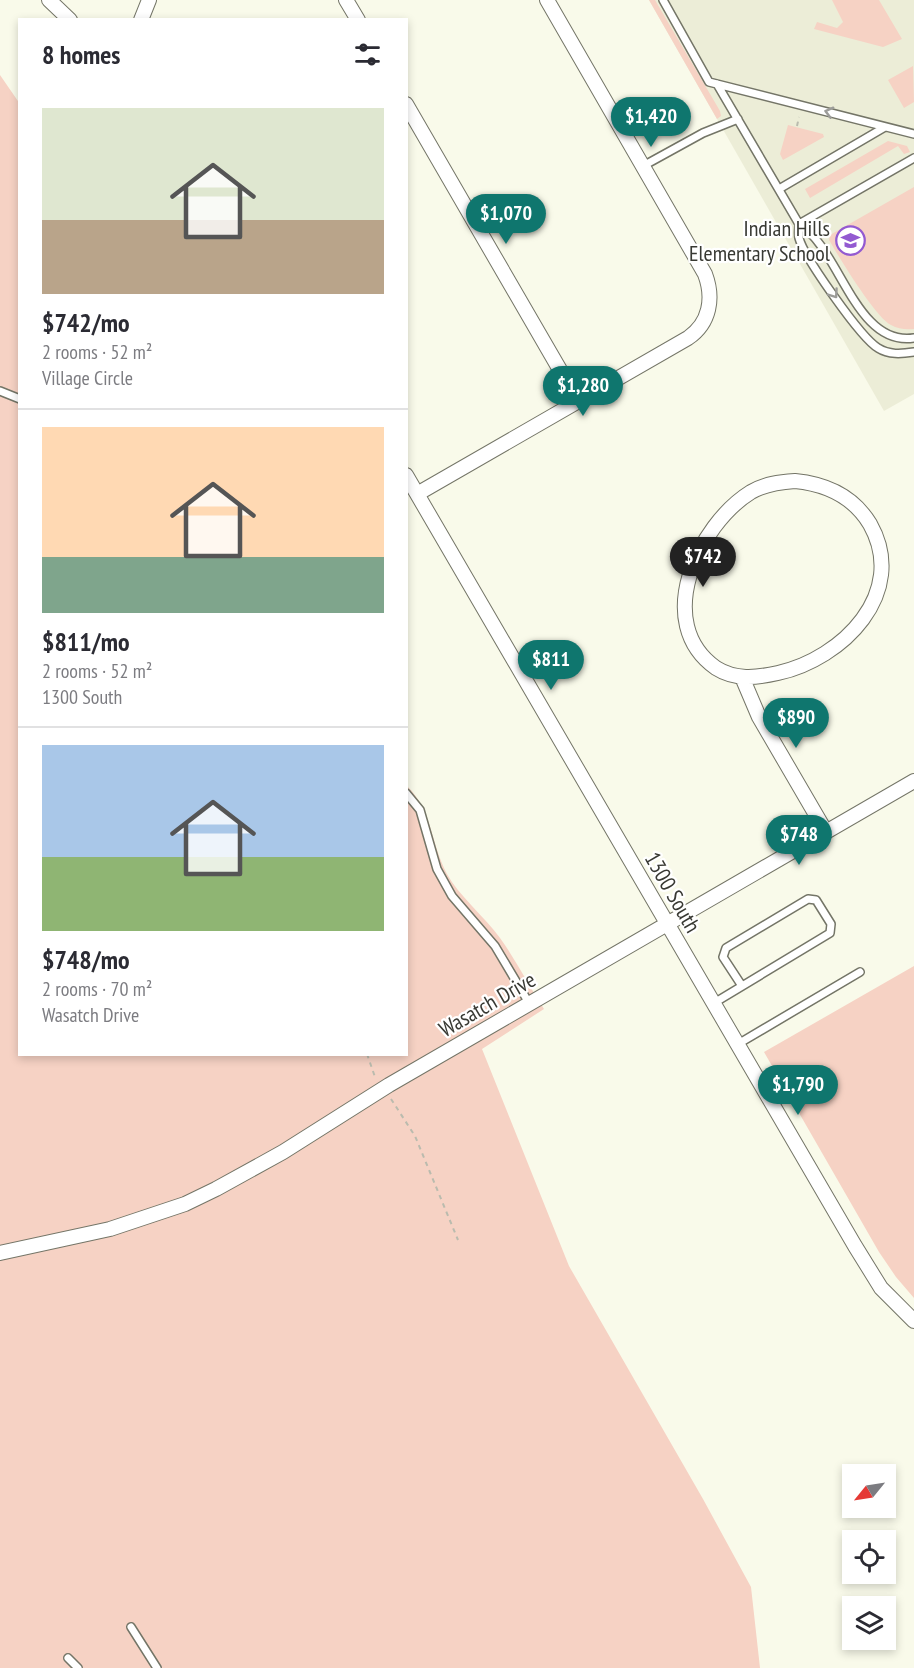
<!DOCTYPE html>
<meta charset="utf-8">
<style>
body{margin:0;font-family:"PT Sans Narrow",sans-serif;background:#f2f2f3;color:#2b2b33;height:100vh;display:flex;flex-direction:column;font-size:22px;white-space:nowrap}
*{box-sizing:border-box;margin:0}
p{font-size:20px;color:#7c7c81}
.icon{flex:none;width:33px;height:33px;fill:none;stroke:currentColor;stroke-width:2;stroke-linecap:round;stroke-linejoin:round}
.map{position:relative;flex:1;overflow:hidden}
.sheet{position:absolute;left:18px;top:18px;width:390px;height:1038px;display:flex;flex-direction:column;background:#fff;border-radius:0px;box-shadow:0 3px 9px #0003}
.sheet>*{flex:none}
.needle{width:39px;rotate:240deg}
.controls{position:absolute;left:842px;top:1464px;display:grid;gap:12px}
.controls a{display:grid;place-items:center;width:54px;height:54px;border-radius:0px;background:#fff;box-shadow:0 3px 9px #0003;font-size:30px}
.price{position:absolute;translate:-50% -51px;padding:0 14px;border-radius:21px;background:#0f766e;color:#fff;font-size:20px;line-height:39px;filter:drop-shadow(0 2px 3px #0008)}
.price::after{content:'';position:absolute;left:50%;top:36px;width:18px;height:14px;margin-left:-9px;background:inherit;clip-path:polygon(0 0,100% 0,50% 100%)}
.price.active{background:#222;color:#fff}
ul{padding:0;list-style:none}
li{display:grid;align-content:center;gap:12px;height:318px;padding:0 24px}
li+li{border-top:2px solid #e1e1e2}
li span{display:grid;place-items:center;height:186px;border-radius:0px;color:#555}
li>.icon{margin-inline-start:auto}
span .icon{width:108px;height:108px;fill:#fffc;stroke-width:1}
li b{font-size:26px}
h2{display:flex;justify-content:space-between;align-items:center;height:72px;padding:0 24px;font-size:26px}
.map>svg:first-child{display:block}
</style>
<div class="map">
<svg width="914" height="1668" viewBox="0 0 914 1668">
<rect width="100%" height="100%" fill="#f9faea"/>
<path fill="#ecedd7" d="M649 0H914V394L884 411Z"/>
<path fill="#f6d2c4" d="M649 0H655L720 111 721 116 717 119Z
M832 0H879L902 39 883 47 814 29 817 22 837 28 843 22Z
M913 66 914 102 904 108 888 80Z
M0 75 20 104V1054H406L407 786C432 810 431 844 447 874 459 896 484 916 500 938 516 960 529 986 544 1009L482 1049 569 1266 703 1499 751 1587 760 1668H0Z
M788 125 823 134 824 137 783 160 780 154Z
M888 141 907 146 910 152 904 154 898 146 810 198 805 189Z
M914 187V329C906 330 898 329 891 325 875 317 839 257 829 240L830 235Z
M914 966V1298L896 1277 879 1252 764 1052Z"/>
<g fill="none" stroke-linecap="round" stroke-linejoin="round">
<defs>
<path id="service" d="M663 0 709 82 914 134
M717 84 799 224C799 228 798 234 799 238 804 257 861 338 878 348 889 355 901 354 914 352
M643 166 703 133 738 119
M779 189 885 127
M799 224C840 248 855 347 914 338
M799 224 914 158
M0 391 20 399
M406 793 420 810 437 869 452 896 495 946 529 1003
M714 1003 830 933 831 924 816 900 808 899 726 948 723 957 742 986
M738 1044 860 972
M131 1627 157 1668
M68 1658 78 1668"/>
<path id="minor" d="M49 0 70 20
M346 0 358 20
M141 20 149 0
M406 104 578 401
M406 475 855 1246 881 1288 914 1321
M795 481C826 484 853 496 870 524 909 593 842 659 778 673 756 678 735 680 716 668 652 623 698 525 751 492 765 484 779 482 795 481Z
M417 494 688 338C710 323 714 298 705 274L547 0
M742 677 759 717 826 832
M0 1253 110 1229 185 1204 216 1189 283 1152 389 1085 914 781"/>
</defs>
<use href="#service" stroke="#747567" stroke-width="10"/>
<use href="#minor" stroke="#747567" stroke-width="16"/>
<path stroke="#babbae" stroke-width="2" stroke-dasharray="4.5 4.5" stroke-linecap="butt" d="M797 126 799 117
M367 1054 375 1077
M391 1099 415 1136 458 1240"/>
<use href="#service" stroke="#fff" stroke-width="7"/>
<use href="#minor" stroke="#fff" stroke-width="14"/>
</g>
<defs><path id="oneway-chevron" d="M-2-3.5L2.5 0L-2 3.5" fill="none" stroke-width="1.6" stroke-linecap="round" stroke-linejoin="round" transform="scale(1.5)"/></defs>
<g stroke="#9c9c99">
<use href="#oneway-chevron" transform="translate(829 112) rotate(-165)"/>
<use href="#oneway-chevron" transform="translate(834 294) rotate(55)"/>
</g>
<defs>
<symbol id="school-ring" viewBox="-11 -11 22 22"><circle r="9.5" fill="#fff" stroke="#935ad1" stroke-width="1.5"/><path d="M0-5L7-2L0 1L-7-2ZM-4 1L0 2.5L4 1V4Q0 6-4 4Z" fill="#935ad1"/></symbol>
</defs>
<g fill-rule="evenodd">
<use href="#school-ring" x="834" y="224" width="33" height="33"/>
</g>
<g text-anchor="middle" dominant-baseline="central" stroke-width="4.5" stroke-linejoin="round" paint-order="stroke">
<g font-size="22" fill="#383933" stroke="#fff" text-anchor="end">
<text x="830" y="228">Indian Hills<tspan x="830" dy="25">Elementary School</tspan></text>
</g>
<g font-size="22" fill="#383933" stroke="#fff">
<text transform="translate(673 892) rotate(60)">1300 South</text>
<text transform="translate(487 1004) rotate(-30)">Wasatch Drive</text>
</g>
</g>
</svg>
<div class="controls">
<a><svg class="needle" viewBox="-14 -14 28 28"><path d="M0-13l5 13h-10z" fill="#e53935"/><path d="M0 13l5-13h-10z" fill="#7c7c81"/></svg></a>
<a><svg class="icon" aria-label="locate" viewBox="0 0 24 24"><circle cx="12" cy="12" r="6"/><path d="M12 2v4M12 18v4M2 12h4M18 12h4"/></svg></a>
<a><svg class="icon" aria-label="layers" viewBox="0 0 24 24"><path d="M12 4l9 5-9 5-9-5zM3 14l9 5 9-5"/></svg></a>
</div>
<b class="price" style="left:651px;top:148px">$1,420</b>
<b class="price" style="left:506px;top:245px">$1,070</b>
<b class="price" style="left:583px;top:417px">$1,280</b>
<b class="price active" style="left:703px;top:588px">$742</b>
<b class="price" style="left:551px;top:691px">$811</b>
<b class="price" style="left:796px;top:749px">$890</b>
<b class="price" style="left:799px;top:866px">$748</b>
<b class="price" style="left:798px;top:1116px">$1,790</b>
<section class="sheet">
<h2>8 homes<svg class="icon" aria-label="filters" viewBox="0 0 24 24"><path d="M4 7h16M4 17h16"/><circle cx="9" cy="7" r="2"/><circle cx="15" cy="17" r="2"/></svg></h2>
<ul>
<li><span style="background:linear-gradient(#dfe7d0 60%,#b9a48a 0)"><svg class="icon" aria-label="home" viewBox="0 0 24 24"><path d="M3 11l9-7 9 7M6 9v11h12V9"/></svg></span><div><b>$742/mo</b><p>2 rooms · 52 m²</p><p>Village Circle</p></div></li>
<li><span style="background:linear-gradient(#ffd9b3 70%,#7fa58c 0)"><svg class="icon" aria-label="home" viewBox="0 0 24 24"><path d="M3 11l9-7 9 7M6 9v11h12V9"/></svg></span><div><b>$811/mo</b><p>2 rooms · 52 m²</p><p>1300 South</p></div></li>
<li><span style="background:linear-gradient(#a9c7e8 60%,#8fb573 0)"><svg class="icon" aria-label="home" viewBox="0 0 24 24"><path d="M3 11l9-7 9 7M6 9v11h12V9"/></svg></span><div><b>$748/mo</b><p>2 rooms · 70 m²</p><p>Wasatch Drive</p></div></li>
</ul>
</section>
</div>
